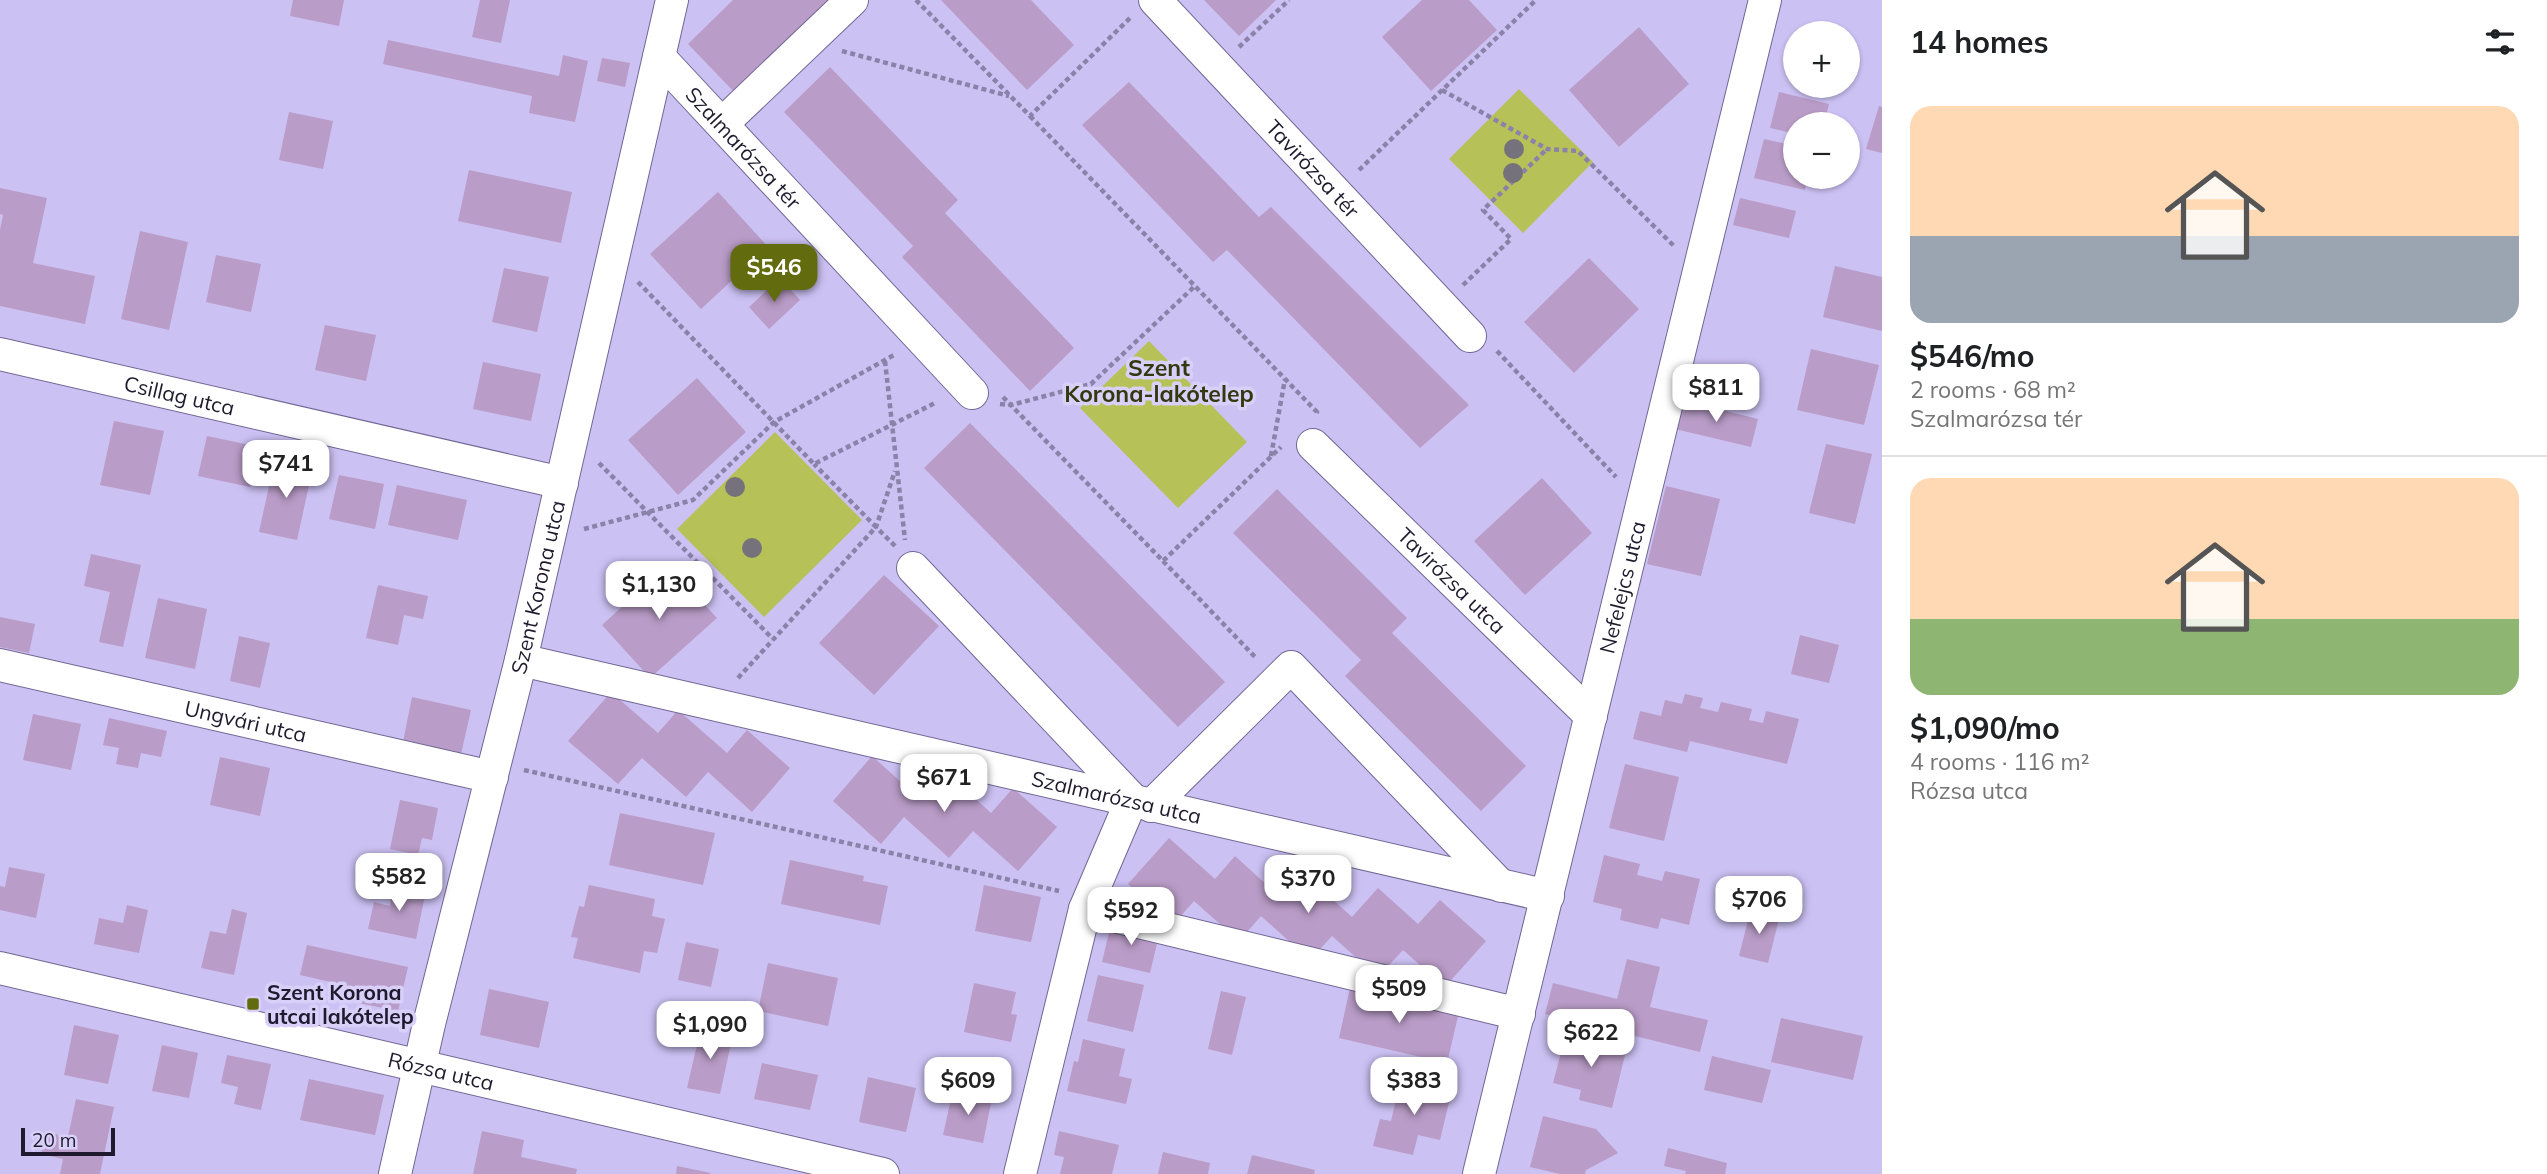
<!DOCTYPE html>
<meta charset="utf-8">
<style>
body{margin:0;font-family:Mulish,sans-serif;background:#f2f2f2;color:#202124;height:100vh;display:flex;flex-direction:column;font-size:26px;white-space:nowrap}
*{box-sizing:border-box;margin:0}
p{font-size:23px;color:#757577}
.icon{flex:none;width:38px;height:38px;fill:none;stroke:currentColor;stroke-width:2;stroke-linecap:round;stroke-linejoin:round}
.map{position:relative;flex:1;overflow:hidden}
.sheet{display:flex;flex-direction:column;background:#fff;width:665px}
.sheet>*{flex:none}
.buttons{position:absolute;left:1783px;top:21px;display:grid;gap:14px}
.buttons a{display:grid;place-items:center;width:77px;height:77px;border-radius:50%;background:#fff;box-shadow:0 2px 5px #0004;font-size:35px}
.scale{position:absolute;left:21px;bottom:18px;width:94px;box-sizing:border-box;padding-left:7px;border:4px solid #1f1a2d;border-top:0;font-size:19px;line-height:24px;white-space:nowrap;color:#1f1a2d;-webkit-text-stroke:5px #d8d0f8;paint-order:stroke}
.price{position:absolute;translate:-50% -60px;padding:0 16px;border-radius:14px;background:#fff;color:#222;font-size:23px;line-height:46px;filter:drop-shadow(0 2px 4px #0008)}
.price::after{content:'';position:absolute;left:50%;top:42px;width:21px;height:16px;margin-left:-10px;background:inherit;clip-path:polygon(0 0,100% 0,50% 100%)}
.price.current{background:#636b0f;color:#fff}
ul{padding:0;list-style:none}
li{display:grid;align-content:center;gap:14px;height:371px;padding:0 28px}
li+li{border-top:2px solid #e0e0e0}
li span{display:grid;place-items:center;height:217px;border-radius:21px;color:#555}
li>.icon{margin-inline-start:auto}
span .icon{width:126px;height:126px;fill:#fffc;stroke-width:1}
li b{font-size:30px}
h2{display:flex;justify-content:space-between;align-items:center;height:84px;padding:0 28px;font-size:30px}
main{display:flex;flex:1;min-height:0}
.map>svg:first-child{display:block}
</style>
<main>
<div class="map">
<svg width="1882" height="1174" viewBox="0 0 1882 1174">
<rect width="100%" height="100%" fill="#ccc1f3"/>
<path fill="#b6c258" d="M1519 89 1593 162 1523 233 1449 159Z
M1149 341 1247 442 1178 508 1080 408Z
M775 432 862 520 764 617 677 529Z"/>
<path fill="#b99cc7" d="M293 0H344L339 26 290 16Z
M480 0H510L501 43 472 37Z
M733 0H836L737 95 688 44Z
M941 0H1031L1074 45 1027 90Z
M1204 0H1276L1239 36Z
M1422 0H1469L1497 30 1431 91 1382 37Z
M1639 27 1689 84 1619 147 1569 90Z
M388 40 559 76 563 55 588 61 575 122 529 113 532 96 383 64Z
M602 58 630 63 625 87 597 81Z
M830 67 958 200 945 213 1074 348 1030 391 902 257 913 246 784 112Z
M1129 82 1259 217 1271 207 1469 405 1420 448 1227 250 1213 262 1082 125Z
M1779 92 1829 104 1824 124H1796V134L1770 128Z
M1879 106 1882 107V153L1866 149Z
M289 112 333 121 323 169 279 160Z
M1764 139 1796 146V177H1808L1805 190 1754 178Z
M469 170 572 192 561 243 458 221Z
M0 188 47 198 33 263 95 276 85 324 0 306V230L3 215 0 214Z
M718 192 768 247 701 309 650 254Z
M1740 198 1796 211 1789 238 1733 225Z
M140 231 188 242 169 330 121 319Z
M216 255 261 264 251 312 206 302Z
M1589 258 1639 309 1574 373 1524 322Z
M1835 266 1882 277V331L1823 317Z
M504 268 549 277 537 332 492 322Z
M780 278 800 300 769 329 749 307Z
M325 325 376 335 366 381 315 370Z
M1811 349 1879 365 1864 425 1797 410Z
M483 362 541 374 531 421 473 409Z
M697 378 746 432 678 495 628 440Z
M1682 400 1758 419 1751 447 1675 429Z
M114 421 164 431 150 495 100 485Z
M970 423 1225 682 1178 727 924 468Z
M207 436 259 447 250 487 198 476Z
M1826 444 1872 454 1855 524 1809 513Z
M275 459 313 467 297 540 259 532Z
M339 475 384 484 375 529 329 519Z
M1542 478 1592 533 1525 595 1474 541Z
M397 485 467 500 458 540 388 525Z
M1666 486 1720 499 1701 576 1647 564Z
M1277 489 1407 618 1392 633 1526 766 1481 811 1345 676 1361 660 1233 533Z
M91 554 141 565 123 647 99 642 110 592 84 586Z
M668 565 717 618 650 678 602 625Z
M884 575 939 626 874 695 819 643Z
M378 585 428 596 423 619 404 615 398 645 366 638Z
M158 598 207 609 195 669 145 658Z
M0 617 35 624 29 653 0 647Z
M1800 635 1839 645 1829 683 1791 674Z
M239 636 270 643 260 688 230 681Z
M611 692 658 733 678 710 727 753 747 730 790 768 752 812 708 772 686 797 642 758 618 784 568 741Z
M1685 694 1703 698 1700 708 1718 712 1721 702 1752 709 1749 720 1763 723 1766 711 1799 719 1787 764 1690 741 1687 752 1633 739 1640 711 1661 716 1665 700 1682 704Z
M412 697 471 710 461 754 403 742Z
M33 714 81 724 71 770 23 760Z
M109 718 167 731 161 757 141 753 138 768 116 764 119 748 103 745Z
M872 756 920 799 945 771 991 813 1013 788 1057 827 1018 871 973 831 949 858 904 817 881 844 833 801Z
M220 757 270 768 260 816 210 805Z
M1625 764 1679 777 1664 841 1609 828Z
M400 800 438 808 432 840 422 838 418 855 390 849Z
M620 813 715 833 703 885 609 865Z
M1169 838 1215 879 1235 856 1281 898 1303 873 1352 917 1378 888 1418 924 1440 900 1486 941 1445 987 1403 950 1378 977 1332 936 1310 960 1261 916 1239 941 1194 901 1173 925 1128 884Z
M1604 855 1640 864 1637 875 1662 881 1665 871 1700 879 1689 925 1661 918 1658 929 1620 920 1622 909 1593 902Z
M790 860 864 876 863 881 888 886 880 925 781 904Z
M9 867 45 874 36 918 0 910V886L5 887Z
M394 884 426 891 416 939 368 929 374 902 390 906Z
M589 885 655 899 652 916 665 919 657 953 644 951 640 973 573 958 578 938 571 937 579 906 584 907Z
M984 885 1041 897 1031 942 975 931Z
M127 905 148 910 139 953 94 944 99 918 123 923Z
M1751 908 1780 915 1768 963 1739 956Z
M232 909 247 913 234 975 201 968 210 931 226 934Z
M1112 920 1160 931 1150 973 1102 962Z
M686 942 719 949 711 987 678 980Z
M307 945 408 967 398 1011 354 1002 357 988 300 975Z
M1627 959 1660 967 1650 1007 1708 1020 1700 1052 1545 1014 1553 983 1617 999Z
M768 963 838 978 828 1026 758 1011Z
M1098 975 1144 985 1133 1032 1087 1021Z
M974 983 1016 992 1011 1014 1017 1015 1011 1042 964 1032Z
M1350 988 1459 1012 1447 1063 1339 1038Z
M489 989 549 1002 539 1048 480 1035Z
M1221 991 1246 997 1232 1055 1208 1049Z
M1781 1018 1863 1036 1853 1080 1771 1062Z
M74 1025 119 1035 108 1084 64 1075Z
M701 1027 733 1034 720 1094 687 1088Z
M1566 1033 1627 1047 1612 1108 1579 1100 1581 1090 1553 1083Z
M1083 1039 1125 1049 1119 1076 1132 1079 1126 1104 1067 1091 1074 1061 1078 1062Z
M162 1045 198 1053 189 1098 152 1091Z
M227 1055 271 1064 261 1110 234 1104 238 1087 221 1083Z
M1712 1056 1771 1070 1762 1103 1704 1090Z
M762 1063 818 1075 810 1110 754 1099Z
M868 1077 916 1088 906 1132 859 1122Z
M1401 1078 1452 1090 1440 1140 1418 1135 1413 1155 1373 1146 1380 1119 1391 1121Z
M309 1079 384 1095 375 1135 300 1120Z
M953 1090 992 1098 983 1143 943 1135Z
M76 1099 114 1107 100 1174H60L63 1159 41 1154 46 1132 68 1137Z
M1543 1116 1596 1129 1618 1153 1586 1170 1585 1174H1560L1530 1167Z
M482 1131 524 1140 521 1157 577 1169 576 1174H473Z
M1059 1131 1119 1145 1112 1174H1060L1064 1157 1054 1155Z
M1668 1148 1727 1163 1725 1174H1685L1686 1171 1664 1166Z
M1163 1152 1210 1163 1208 1174H1158Z
M1252 1155 1315 1170 1314 1174H1247Z
M677 1166 711 1173 710 1174H676Z"/>
<g fill="none" stroke-linecap="round" stroke-linejoin="round">
<defs>
<g id="minor">
<path id="s1" d="M1155 0 1470 336"/>
<path id="s2" d="M659 57 972 393"/>
<path d="M722 124 852 0"/>
<path id="s3" d="M0 354 562 483"/>
<path id="s4" d="M1313 445 1591 716"/>
<path d="M913 568 1132 799"/>
<path id="s5" d="M521 660 1548 896"/>
<path id="s6" d="M0 665 492 777"/>
<path d="M1151 806 1291 667 1501 886"/>
<path d="M1085 909 1519 1014"/>
<path id="s7" d="M0 968 883 1174"/>
<path id="s8" d="M395 1174 429 1024 521 660 672 0"/>
<path d="M1020 1174 1085 909 1132 799"/>
<path id="s9" d="M1479 1174 1765 0"/>
</g>
</defs>
<use href="#minor" stroke="#716794" stroke-width="34"/>
<path stroke="#8b82a9" stroke-width="4.5" stroke-dasharray="5 3.5" stroke-linecap="butt" d="M916 0 1030 116 1131 17
M1239 47 1289 0
M842 51 1009 96
M1442 90 1547 149 1578 151 1674 246
M1030 116 1317 412 1315 414
M1359 170 1536 0
M638 282 814 464 937 402
M1463 285 1511 239 1483 210 1547 149
M1497 351 1616 477
M885 361 905 540
M1003 397 1163 561 1281 447
M1000 404 1011 405 1091 384 1195 286
M1271 456 1285 379
M599 463 773 639
M584 529 693 500 774 422 894 355
M895 546 876 527 895 471
M1163 561 1257 659
M738 678 876 527 814 464
M524 770 1059 891"/>
<use href="#minor" stroke="#fff" stroke-width="32"/>
</g>
<g fill="#76727c">
<circle cx="1514" cy="149" r="10"/>
<circle cx="1513" cy="173" r="10"/>
<circle cx="735" cy="487" r="10"/>
<circle cx="752" cy="548" r="10"/>
</g>
<rect fill="#636b0f" stroke="#d8d0f8" stroke-width="2.5" x="246" y="997" width="14" height="14" rx="3.5"/>
<g text-anchor="middle" dominant-baseline="central" stroke-width="7" stroke-linejoin="round" paint-order="stroke">
<g font-size="21" fill="#1f1a2d" stroke="#d8d0f8">
<text stroke="none"><textPath href="#s2" startOffset="124">Szalmarózsa tér</textPath></text>
<text stroke="none"><textPath href="#s1" startOffset="231">Tavirózsa tér</textPath></text>
<text stroke="none"><textPath href="#s3" startOffset="184">Csillag utca</textPath></text>
<text stroke="none"><textPath href="#s4" startOffset="194">Tavirózsa utca</textPath></text>
<text stroke="none"><textPath href="#s9" startOffset="604">Nefelejcs utca</textPath></text>
<text stroke="none"><textPath href="#s8" startOffset="604">Szent Korona utca</textPath></text>
<text stroke="none"><textPath href="#s6" startOffset="252">Ungvári utca</textPath></text>
<text stroke="none"><textPath href="#s5" startOffset="611">Szalmarózsa utca</textPath></text>
<text stroke="none"><textPath href="#s7" startOffset="453">Rózsa utca</textPath></text>
</g>
<g font-size="21" font-weight="bold" fill="#1f1a2d" stroke="#d8d0f8" text-anchor="start">
<text x="267" y="992">Szent Korona<tspan x="267" dy="24">utcai lakótelep</tspan></text>
</g>
<g font-size="23" font-weight="bold" fill="#34380f" stroke="#d8d0f8">
<text x="1159" y="367">Szent<tspan x="1159" dy="26">Korona-lakótelep</tspan></text>
</g>
</g>
</svg>
<div class="buttons">
<a>+</a>
<a>−</a>
</div>
<div class="scale">20 m</div>
<b class="price current" style="left:774px;top:304px">$546</b>
<b class="price" style="left:1716px;top:424px">$811</b>
<b class="price" style="left:286px;top:500px">$741</b>
<b class="price" style="left:659px;top:621px">$1,130</b>
<b class="price" style="left:944px;top:814px">$671</b>
<b class="price" style="left:399px;top:913px">$582</b>
<b class="price" style="left:1308px;top:915px">$370</b>
<b class="price" style="left:1759px;top:936px">$706</b>
<b class="price" style="left:1131px;top:947px">$592</b>
<b class="price" style="left:1399px;top:1025px">$509</b>
<b class="price" style="left:710px;top:1061px">$1,090</b>
<b class="price" style="left:1591px;top:1069px">$622</b>
<b class="price" style="left:968px;top:1117px">$609</b>
<b class="price" style="left:1414px;top:1117px">$383</b>
</div>
<section class="sheet">
<h2>14 homes<svg class="icon" aria-label="filters" viewBox="0 0 24 24"><path d="M4 7h16M4 17h16"/><circle cx="9" cy="7" r="2"/><circle cx="15" cy="17" r="2"/></svg></h2>
<ul>
<li><span style="background:linear-gradient(#ffd9b3 60%,#9aa5b1 0)"><svg class="icon" aria-label="home" viewBox="0 0 24 24"><path d="M3 11l9-7 9 7M6 9v11h12V9"/></svg></span><div><b>$546/mo</b><p>2 rooms · 68 m²</p><p>Szalmarózsa tér</p></div></li>
<li><span style="background:linear-gradient(#ffd9b3 65%,#8fb573 0)"><svg class="icon" aria-label="home" viewBox="0 0 24 24"><path d="M3 11l9-7 9 7M6 9v11h12V9"/></svg></span><div><b>$1,090/mo</b><p>4 rooms · 116 m²</p><p>Rózsa utca</p></div></li>
</ul>
</section>
</main>
